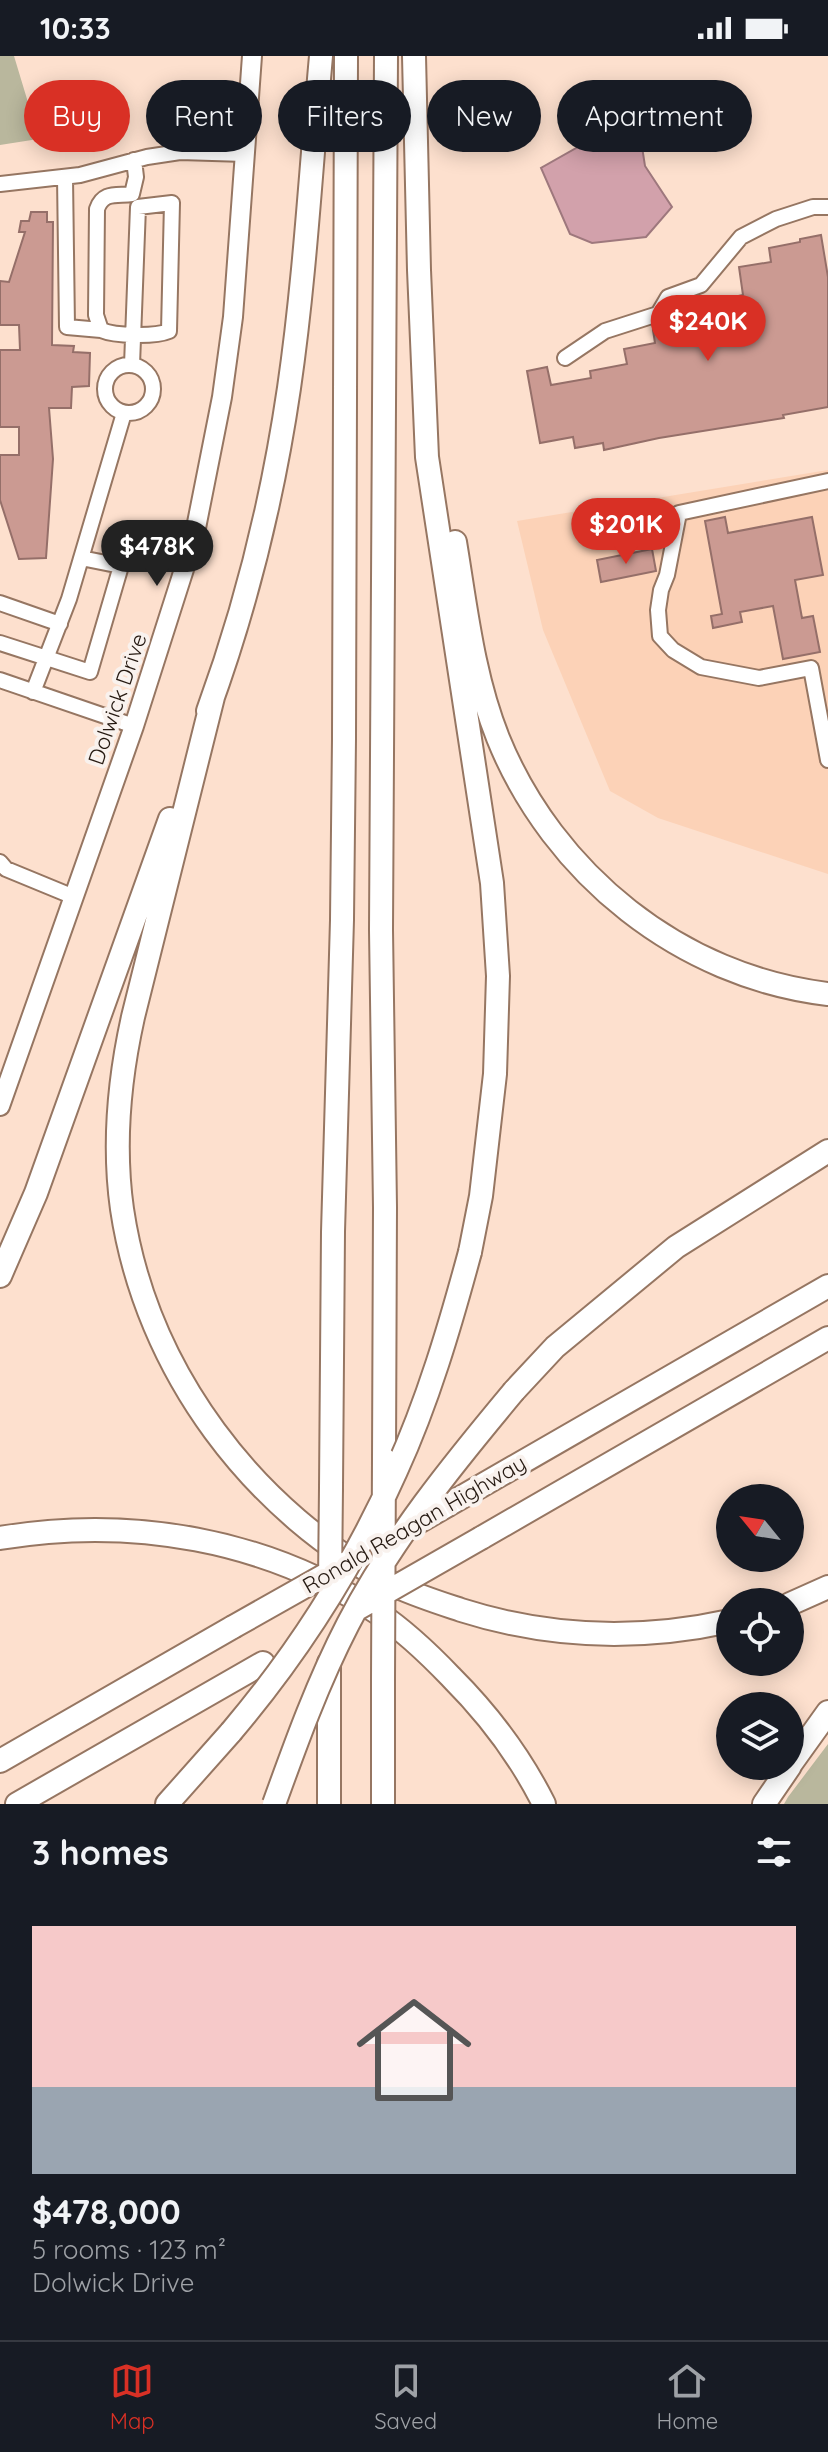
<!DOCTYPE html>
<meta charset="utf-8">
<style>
body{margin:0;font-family:Quicksand,sans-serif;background:#242831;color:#f1f3f6;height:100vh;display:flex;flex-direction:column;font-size:30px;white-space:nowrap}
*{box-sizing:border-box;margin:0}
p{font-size:26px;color:#9ea1a6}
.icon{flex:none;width:44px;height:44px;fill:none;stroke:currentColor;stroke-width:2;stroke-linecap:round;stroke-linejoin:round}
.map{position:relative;height:1748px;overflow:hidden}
.panel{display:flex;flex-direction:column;background:#171b24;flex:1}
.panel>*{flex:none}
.top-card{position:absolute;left:24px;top:24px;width:780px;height:72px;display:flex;gap:16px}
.needle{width:52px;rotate:300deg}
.buttons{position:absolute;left:716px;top:1428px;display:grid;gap:16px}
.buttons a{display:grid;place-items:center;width:88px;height:88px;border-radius:50%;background:#171b24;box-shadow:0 4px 20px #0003;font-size:40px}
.price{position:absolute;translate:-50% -68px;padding:0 18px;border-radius:28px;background:#d93025;color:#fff;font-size:26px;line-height:52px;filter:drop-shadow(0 2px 4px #0008)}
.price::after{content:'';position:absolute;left:50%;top:48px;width:24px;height:18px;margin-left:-12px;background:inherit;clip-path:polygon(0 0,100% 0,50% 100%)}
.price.current{background:#222;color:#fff}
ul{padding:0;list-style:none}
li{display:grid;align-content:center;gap:16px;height:424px;padding:0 32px}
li+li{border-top:2px solid #363941}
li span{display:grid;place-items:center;height:248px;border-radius:0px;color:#555}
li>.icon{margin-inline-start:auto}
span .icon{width:144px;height:144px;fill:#fffc;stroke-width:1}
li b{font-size:34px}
h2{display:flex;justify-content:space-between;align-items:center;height:96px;padding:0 32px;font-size:34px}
.chip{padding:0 28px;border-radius:36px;background:#171b24;box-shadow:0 4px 20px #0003;font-size:28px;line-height:72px}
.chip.current{background:#d93025;color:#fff}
.status{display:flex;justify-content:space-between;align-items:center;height:56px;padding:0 40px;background:#171b24;direction:ltr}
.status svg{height:22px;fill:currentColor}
.tabs{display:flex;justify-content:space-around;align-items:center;height:112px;border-top:2px solid #363941;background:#171b24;font-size:22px;color:#9ea1a6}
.tabs a{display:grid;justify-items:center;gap:4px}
.tabs .current{color:#d93025}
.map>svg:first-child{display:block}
</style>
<div class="status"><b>10:33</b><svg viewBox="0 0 49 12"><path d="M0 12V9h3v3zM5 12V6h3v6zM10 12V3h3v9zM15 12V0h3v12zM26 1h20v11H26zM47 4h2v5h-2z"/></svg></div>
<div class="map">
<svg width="828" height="1748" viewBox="0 0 828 1748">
<rect width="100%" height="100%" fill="#fde0ce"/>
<path fill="#fcd2b7" d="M828 414V818L658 762 610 735 543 574 517 465Z"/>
<path fill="#b9b79d" d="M0 0H14L30 53 116 35 108 72 0 89Z
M828 1688V1748H784L788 1741Z"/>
<path fill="#d2a1ab" stroke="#9e787d" stroke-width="2" d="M626 58 638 65 645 110 672 151 646 181 592 187 570 178 541 112 578 91 596 90Z"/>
<path fill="#cb9a92" stroke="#956f69" stroke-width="2" d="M31 156H47V166H53L52 289 74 290 73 296 90 297 89 330 72 331 71 352H49L53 403 46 502 19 503 0 444V399H19V371H0V294H20L19 269H0V225L9 226 25 176H19L21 165H29Z
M821 179 828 221V351L783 359 784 362 659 382 604 394 603 387 575 392 573 381 540 387 527 315 547 311 551 329 591 322 590 315 627 308 624 293 655 287 653 274 684 269 681 252 743 239 739 211 771 206 769 192 800 186V183Z
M725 461 728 477 812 461 823 519 795 524 802 562 813 560 820 596 783 603 773 550 740 556 742 566 713 572 711 560 722 558 705 465Z
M652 493 656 515 601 526 597 504Z"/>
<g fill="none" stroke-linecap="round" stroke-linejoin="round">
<defs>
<path id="minor" d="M65 121 67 271 101 274
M0 128 80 119 147 101 180 96 245 98
M565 302 605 275 658 258 668 241 701 229 741 181 776 163 813 151H828
M105 333a24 24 0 1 1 48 0a24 24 0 1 1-48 0Z
M132 309 138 151 172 147 169 275C155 281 115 280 101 274L96 259 97 153C103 135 117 140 132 138L136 121 134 104
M828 425 679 457 667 519 661 534 658 554 660 580 673 594 701 611 759 622 811 612 828 704
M0 547 60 568
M0 587 90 616 121 510 81 502
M0 624 134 670
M33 636 69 543 124 357
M0 806 6 813 74 841"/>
<path id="major" d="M0 1050 134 670 194 482 222 341 233 261 252 0"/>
<path id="highway" d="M414 0 419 214 427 401 492 827 498 920 495 1018 481 1140 470 1196
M455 486C466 552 473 620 498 682 553 818 681 921 828 938
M213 641 133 961C119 1024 113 1089 122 1153 146 1314 253 1458 398 1531 418 1540 440 1547 461 1554 549 1582 639 1585 730 1565
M208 655C246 551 273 441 289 332 305 222 311 111 321 0
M0 1220 36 1137 170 763
M514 1335 555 1291 676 1191 828 1095
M384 1403 385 1151 381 874 386 0
M331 1432 333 1176 342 864 344 683 346 0
M448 1449 828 1230
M0 1482C131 1460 267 1483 378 1557 405 1575 429 1598 451 1621 489 1659 520 1700 544 1748
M481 1482 828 1282
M790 1548 828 1531
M0 1705 233 1571
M790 1709 828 1656
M17 1748 263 1607
M167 1748 231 1676
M329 1748V1607
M383 1748V1625
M764 1748 790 1710"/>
</defs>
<use href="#minor" stroke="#967662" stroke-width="18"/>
<use href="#major" stroke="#967662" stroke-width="22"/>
<use href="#highway" stroke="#967662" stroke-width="26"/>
<use href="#minor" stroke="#fff" stroke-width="14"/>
<use href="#major" stroke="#fff" stroke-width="18"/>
<use href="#highway" stroke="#fff" stroke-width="22"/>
<defs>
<path id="highway-bridge" d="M415 1468 448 1449
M330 1527 331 1432
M357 1553 481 1482
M233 1571 350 1505
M383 1625 384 1403
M231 1676C298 1597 354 1509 396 1415 428 1345 450 1270 470 1196
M274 1748C296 1687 318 1626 348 1568 392 1483 453 1408 514 1335"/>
</defs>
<use href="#highway-bridge" stroke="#967662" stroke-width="26" stroke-linecap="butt"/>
<use href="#highway-bridge" stroke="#fff" stroke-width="22"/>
</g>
<g text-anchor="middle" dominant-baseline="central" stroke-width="8" stroke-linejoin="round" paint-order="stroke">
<g font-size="22" fill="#251911" stroke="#f9f2ee">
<text transform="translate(117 643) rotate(-71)">Dolwick Drive</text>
<text transform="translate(414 1468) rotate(-30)">Ronald Reagan Highway</text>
</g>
</g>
</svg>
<div class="buttons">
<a><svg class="needle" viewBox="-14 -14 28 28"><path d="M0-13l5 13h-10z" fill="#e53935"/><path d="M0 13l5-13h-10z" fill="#9ea1a6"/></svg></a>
<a><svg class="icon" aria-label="locate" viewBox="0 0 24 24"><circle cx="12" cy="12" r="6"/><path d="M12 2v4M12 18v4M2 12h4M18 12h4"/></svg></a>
<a><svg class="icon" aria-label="layers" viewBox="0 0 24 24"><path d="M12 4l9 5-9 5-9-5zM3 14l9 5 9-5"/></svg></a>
</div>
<b class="price" style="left:708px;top:307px">$240K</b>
<b class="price" style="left:626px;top:510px">$201K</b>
<b class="price current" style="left:157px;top:532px">$478K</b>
<div class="top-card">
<a class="chip current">Buy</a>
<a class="chip">Rent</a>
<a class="chip">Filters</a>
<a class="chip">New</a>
<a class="chip">Apartment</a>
</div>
</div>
<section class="panel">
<h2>3 homes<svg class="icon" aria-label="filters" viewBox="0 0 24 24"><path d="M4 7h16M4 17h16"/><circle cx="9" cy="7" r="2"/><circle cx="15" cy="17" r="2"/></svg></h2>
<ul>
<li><span style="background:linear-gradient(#f6c9c9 65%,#9aa5b1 0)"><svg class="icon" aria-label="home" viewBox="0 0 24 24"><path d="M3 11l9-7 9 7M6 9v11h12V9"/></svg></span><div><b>$478,000</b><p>5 rooms · 123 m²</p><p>Dolwick Drive</p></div></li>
</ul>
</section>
<nav class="tabs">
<a class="current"><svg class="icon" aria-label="map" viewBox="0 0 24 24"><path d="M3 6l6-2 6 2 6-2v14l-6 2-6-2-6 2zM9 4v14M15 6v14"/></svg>Map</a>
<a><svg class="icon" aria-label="saved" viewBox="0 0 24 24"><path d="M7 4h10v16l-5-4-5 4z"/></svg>Saved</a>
<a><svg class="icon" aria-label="home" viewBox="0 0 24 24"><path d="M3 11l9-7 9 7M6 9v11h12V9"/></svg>Home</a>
</nav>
